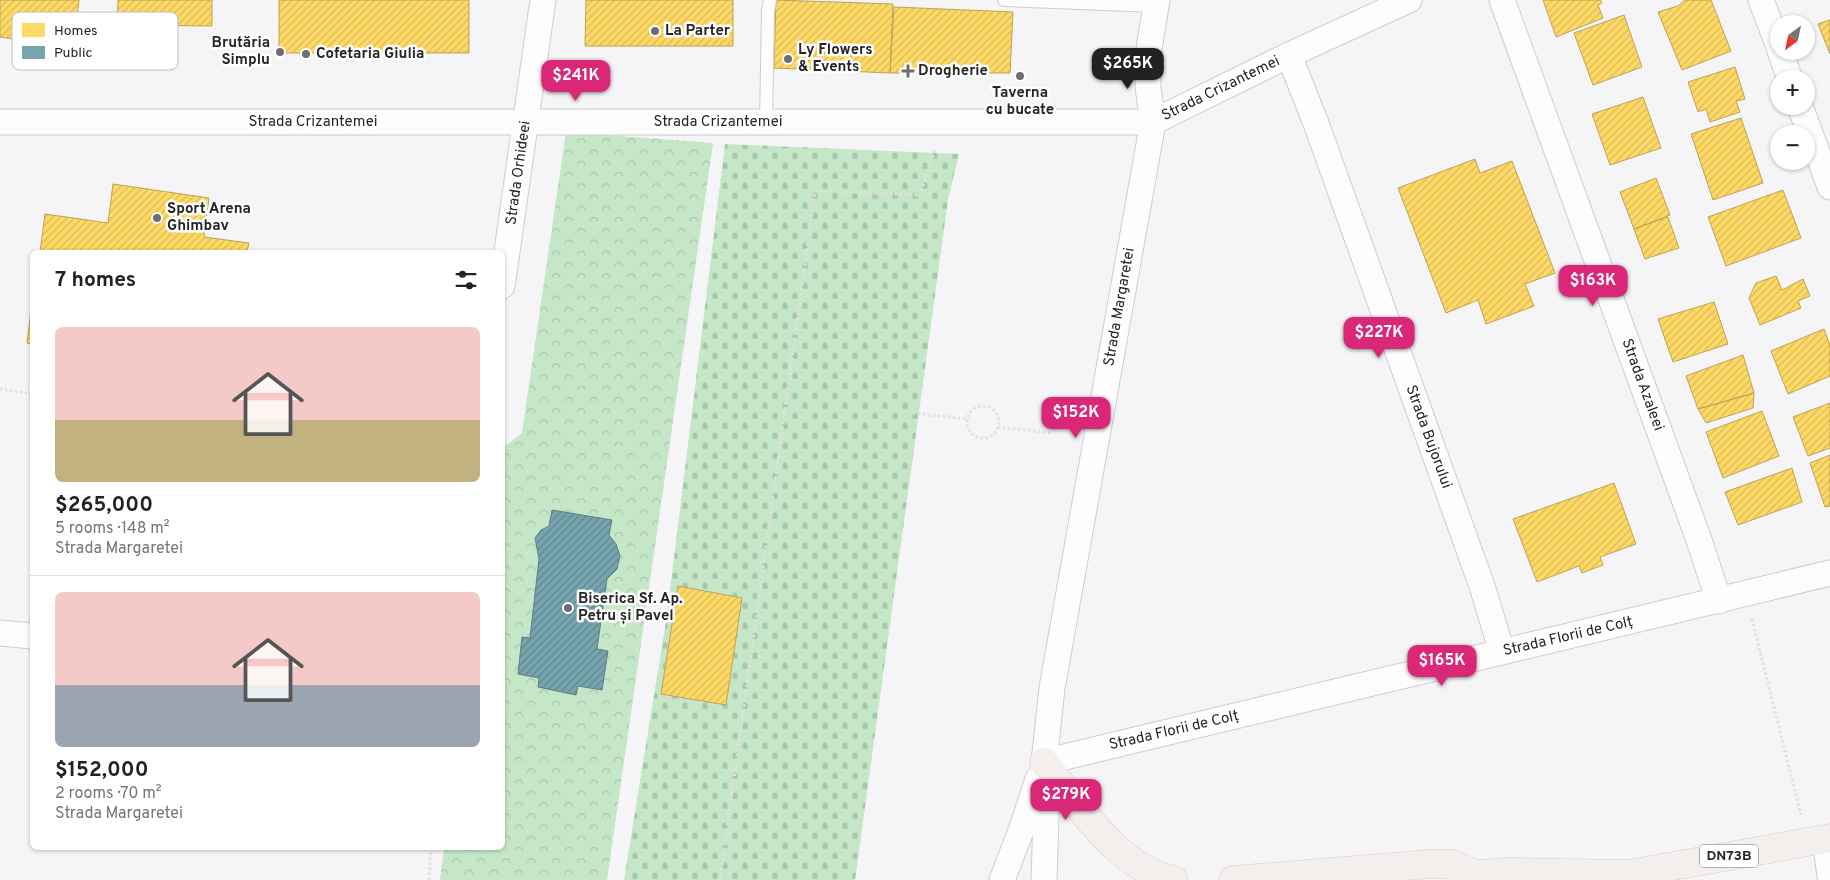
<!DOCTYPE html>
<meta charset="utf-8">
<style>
body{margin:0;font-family:Overpass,sans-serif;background:#f2f2f2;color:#222;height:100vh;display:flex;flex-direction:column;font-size:19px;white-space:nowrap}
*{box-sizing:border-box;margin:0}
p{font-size:16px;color:#767676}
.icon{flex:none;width:28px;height:28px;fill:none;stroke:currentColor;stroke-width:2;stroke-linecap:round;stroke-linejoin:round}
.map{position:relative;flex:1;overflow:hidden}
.side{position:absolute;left:30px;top:250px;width:475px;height:600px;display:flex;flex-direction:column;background:#fff;border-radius:8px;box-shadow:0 1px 4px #0004}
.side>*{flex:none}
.needle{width:32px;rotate:213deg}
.controls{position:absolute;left:1770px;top:15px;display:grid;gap:10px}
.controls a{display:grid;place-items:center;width:45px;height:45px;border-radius:50%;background:#fff;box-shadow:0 1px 4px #0004;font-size:25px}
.price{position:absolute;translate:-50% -42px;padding:0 11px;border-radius:10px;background:#db2777;color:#fff;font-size:16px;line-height:32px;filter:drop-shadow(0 1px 2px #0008)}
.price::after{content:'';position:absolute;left:50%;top:30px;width:15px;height:11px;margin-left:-8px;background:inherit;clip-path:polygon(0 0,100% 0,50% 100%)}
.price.active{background:#222;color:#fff}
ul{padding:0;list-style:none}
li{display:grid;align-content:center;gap:10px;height:265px;padding:0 25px}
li+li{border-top:1px solid #e0e0e0}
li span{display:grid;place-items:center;height:155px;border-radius:8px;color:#555}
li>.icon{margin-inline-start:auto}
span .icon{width:90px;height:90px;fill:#fffc;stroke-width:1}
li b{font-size:21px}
h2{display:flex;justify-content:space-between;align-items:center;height:60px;padding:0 25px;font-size:21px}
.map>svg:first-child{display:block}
</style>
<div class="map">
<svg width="1830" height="880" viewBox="0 0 1830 880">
<defs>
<pattern id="cemetery-stones" width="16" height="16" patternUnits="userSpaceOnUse" patternTransform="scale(1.25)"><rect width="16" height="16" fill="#c5e7c7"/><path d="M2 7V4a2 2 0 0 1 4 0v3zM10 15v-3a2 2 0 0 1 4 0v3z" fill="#a9c6ab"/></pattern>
<pattern id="park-crowns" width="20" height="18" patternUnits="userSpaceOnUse" patternTransform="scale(1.25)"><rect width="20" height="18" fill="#c5e7c7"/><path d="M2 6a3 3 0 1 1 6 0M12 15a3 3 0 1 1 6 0" fill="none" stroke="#a9c6ab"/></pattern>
<pattern id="homes-hatch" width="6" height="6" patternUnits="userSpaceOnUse" patternTransform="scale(1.25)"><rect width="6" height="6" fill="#ffd966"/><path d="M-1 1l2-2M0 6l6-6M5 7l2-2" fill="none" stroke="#daba58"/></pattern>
<pattern id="public-hatch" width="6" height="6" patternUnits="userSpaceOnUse" patternTransform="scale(1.25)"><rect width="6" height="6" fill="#76a5af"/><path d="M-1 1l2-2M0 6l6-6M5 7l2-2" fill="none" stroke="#61868e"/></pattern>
</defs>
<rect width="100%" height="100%" fill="#f5f4f6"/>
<path fill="url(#cemetery-stones)" d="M725 144 959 154 948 200 855 880H624L667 615Z"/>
<path fill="url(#park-crowns)" d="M566 132 713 143 607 880H440L444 848H502L503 448 522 433Z"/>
<path fill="url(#homes-hatch)" stroke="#bea353" d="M0 0H79L75 36 33 30 32 34 21 32 20 40 0 37Z
M118 0H212V26L117 25Z
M279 0H469V53H279Z
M586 0H733V46H585Z
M776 0 893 4 890 73 774 68Z
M1543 0H1600L1602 3 1598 5 1603 18 1556 37Z
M1685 0H1711L1731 51 1682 70 1658 12 1678 6Z
M894 7 1013 12 1010 73H890Z
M1624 15 1642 67 1593 85 1574 33Z
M1830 20V54L1818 24Z
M1735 67 1745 99 1736 101 1740 112 1710 122 1706 109 1698 112 1688 82Z
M1643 97 1661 148 1610 165 1592 114Z
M1741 118 1763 183 1713 200 1691 134Z
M1475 159 1480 173 1512 161 1555 273 1525 284 1534 306 1486 324 1478 300 1446 313 1398 188Z
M1656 178 1670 215 1634 229 1620 192Z
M113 184 209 198 204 237 249 243 247 252H40L45 214 108 223Z
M1783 190 1801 238 1726 266 1708 217Z
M1668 217 1679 248 1645 259 1634 229Z
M1776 276 1782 290 1803 279 1810 296 1798 301 1801 308 1760 325 1749 298 1756 283Z
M1714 302 1728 344 1673 362 1658 319Z
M32 303V344L27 343Z
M1824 329 1830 346V376L1788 394 1771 351Z
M1743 355 1754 393 1698 409 1686 376Z
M1754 393 1753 408 1706 423 1698 409Z
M1830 403V448L1808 456 1793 417Z
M1762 411 1779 456 1723 478 1706 432Z
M1830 455V506L1825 507 1810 463Z
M1792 468 1802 502 1738 525 1725 492Z
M1614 483 1636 544 1600 557 1603 565 1582 573 1579 566 1537 582 1513 519Z
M678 586 742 598 726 705 661 694Z"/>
<path fill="url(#public-hatch)" stroke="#5e7f86" d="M552 510 612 520 609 535 616 544 620 556 617 569 607 579 597 649 608 651 602 690 578 686 576 695 538 687 539 678 518 674 522 637 530 638 539 559 535 538 541 530 549 526Z"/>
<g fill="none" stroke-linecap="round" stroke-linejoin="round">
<defs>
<path id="lane" d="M1004 0 1156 6
M766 122 768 11 770 0"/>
<path id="street" d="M1502 0 1699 540 1719 601
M1761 0 1779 47
M1780 51 1790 79
M1289 55 1317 126 1482 586 1502 652
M1800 106 1830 187
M0 122H1153L1289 55 1409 0
M502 286 543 0
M0 633 32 636
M1044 762 1830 573
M1825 839 1830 876
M1002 880 1022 828 1038 779
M1044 880 1046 817 1044 762 1052 688 1153 122 1148 87V55L1157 0"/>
<path id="primary" d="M1044 762C1077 803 1118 869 1174 880
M1460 876 1506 872 1626 874
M1233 880 1430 864H1454L1477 875
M1608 880 1629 874 1830 838"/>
</defs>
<use href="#lane" stroke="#cdcdce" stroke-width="14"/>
<use href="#street" stroke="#cdcdce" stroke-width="27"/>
<use href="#primary" stroke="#cfcfd0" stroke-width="29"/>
<path stroke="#e0e0e1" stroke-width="3" stroke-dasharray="2.5 2.5" stroke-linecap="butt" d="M0 389 32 394
M967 422a16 16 0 1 1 32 0a16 16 0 1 1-32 0Z
M913 413 967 419
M998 427 1052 433
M1752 619 1801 815
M429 880 431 848
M720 880 815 191 920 195 935 149"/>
<use href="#lane" stroke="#fefdfe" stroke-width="12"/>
<use href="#street" stroke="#fefdfe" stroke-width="25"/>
<use href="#primary" stroke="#f4eeed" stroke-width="28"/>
</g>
<g fill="#6e6d6f" stroke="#fff" stroke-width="2">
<circle cx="655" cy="31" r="5"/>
<circle cx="280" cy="52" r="5"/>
<circle cx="306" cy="54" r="5"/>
<circle cx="788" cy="59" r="5"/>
<path d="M905.5 63.5h5v5h5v5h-5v5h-5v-5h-5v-5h5z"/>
<circle cx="1020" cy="76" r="5"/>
<circle cx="157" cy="218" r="5"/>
<circle cx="568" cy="608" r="5"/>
</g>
<g text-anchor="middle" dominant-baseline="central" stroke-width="5" stroke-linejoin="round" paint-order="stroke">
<rect fill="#fff" stroke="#666667" stroke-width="1" x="1700" y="844.5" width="58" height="23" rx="4"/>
<g font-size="14" font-weight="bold" fill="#252526">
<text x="1729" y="856">DN73B</text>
</g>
<g font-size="15" font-weight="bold" fill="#252526" stroke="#fff" text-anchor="start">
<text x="665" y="31">La Parter</text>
<text x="270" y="43" text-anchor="end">Brutăria<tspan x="270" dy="17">Simplu</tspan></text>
<text x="798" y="50">Ly Flowers<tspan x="798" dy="17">&amp; Events</tspan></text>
<text x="316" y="54">Cofetaria Giulia</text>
<text x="918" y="71">Drogherie</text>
<text x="1020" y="93" text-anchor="middle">Taverna<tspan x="1020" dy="17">cu bucate</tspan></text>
<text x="167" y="209">Sport Arena<tspan x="167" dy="17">Ghimbav</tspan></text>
<text x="578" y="599">Biserica Sf. Ap.<tspan x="578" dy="17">Petru și Pavel</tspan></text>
</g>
<g font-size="15" fill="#252526" stroke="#fff">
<text transform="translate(1221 89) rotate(-26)">Strada Crizantemei</text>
<text x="313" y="122">Strada Crizantemei</text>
<text x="718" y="122">Strada Crizantemei</text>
<text transform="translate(519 173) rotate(-82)">Strada Orhideei</text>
<text transform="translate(1120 307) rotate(-80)">Strada Margaretei</text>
<text transform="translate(1642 385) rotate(70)">Strada Azaleei</text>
<text transform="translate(1428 437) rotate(70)">Strada Bujorului</text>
<text transform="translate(1568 637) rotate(-13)">Strada Florii de Colț</text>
<text transform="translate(1174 731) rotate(-13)">Strada Florii de Colț</text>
</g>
</g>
<rect x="12" y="12" width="166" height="58" rx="8" fill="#fff" stroke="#bebebe" stroke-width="1"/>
<rect x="22" y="23" width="23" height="14" fill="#ffd966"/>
<rect x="22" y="46" width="23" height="13" fill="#76a5af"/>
<g font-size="14" fill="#252526">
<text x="54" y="35">Homes</text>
<text x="54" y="57">Public</text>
</g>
</svg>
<div class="controls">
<a><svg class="needle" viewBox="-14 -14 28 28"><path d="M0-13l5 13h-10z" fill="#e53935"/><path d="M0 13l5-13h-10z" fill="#767676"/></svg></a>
<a>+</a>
<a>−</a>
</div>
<b class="price active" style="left:1128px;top:90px">$265K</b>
<b class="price" style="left:576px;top:102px">$241K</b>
<b class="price" style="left:1593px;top:307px">$163K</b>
<b class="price" style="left:1379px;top:359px">$227K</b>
<b class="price" style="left:1076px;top:439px">$152K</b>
<b class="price" style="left:1442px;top:687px">$165K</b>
<b class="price" style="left:1066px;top:821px">$279K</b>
<section class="side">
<h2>7 homes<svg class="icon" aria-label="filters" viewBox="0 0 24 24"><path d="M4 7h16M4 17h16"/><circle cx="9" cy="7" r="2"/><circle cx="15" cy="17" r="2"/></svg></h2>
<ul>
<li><span style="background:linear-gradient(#f6c9c9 60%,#c2b280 0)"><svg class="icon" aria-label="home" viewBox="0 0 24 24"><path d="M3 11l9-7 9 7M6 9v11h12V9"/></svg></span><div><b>$265,000</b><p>5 rooms · 148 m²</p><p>Strada Margaretei</p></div></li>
<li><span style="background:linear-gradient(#f6c9c9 60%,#9aa5b1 0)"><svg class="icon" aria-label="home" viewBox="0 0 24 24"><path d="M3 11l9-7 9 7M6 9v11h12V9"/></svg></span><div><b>$152,000</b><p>2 rooms · 70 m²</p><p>Strada Margaretei</p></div></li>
</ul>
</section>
</div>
